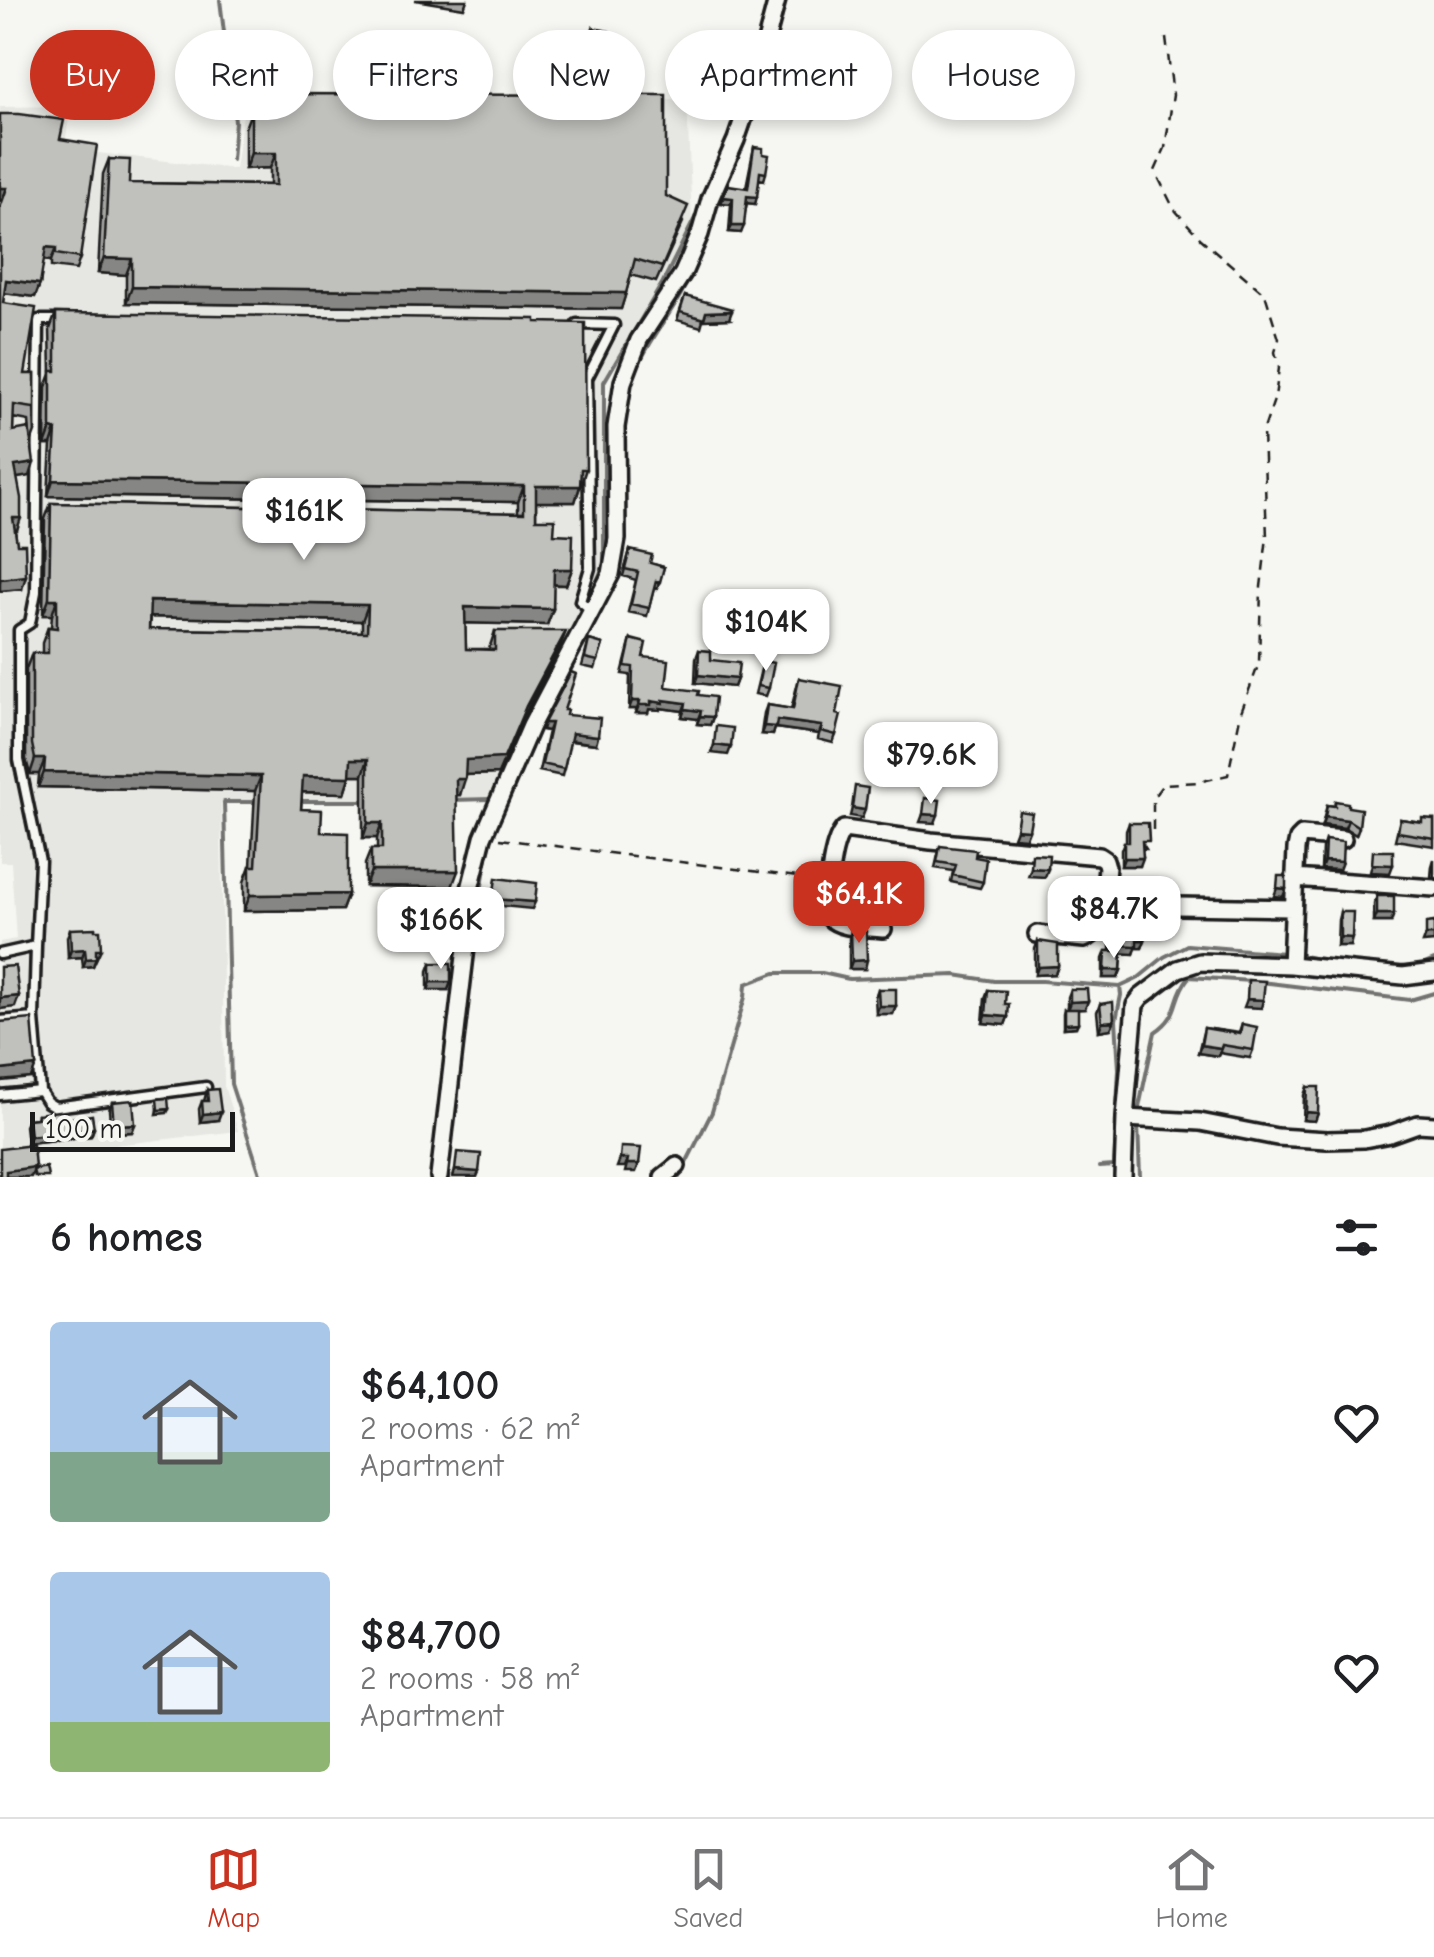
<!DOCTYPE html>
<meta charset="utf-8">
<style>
body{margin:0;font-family:"Comic Neue",sans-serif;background:#f6f6f6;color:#202124;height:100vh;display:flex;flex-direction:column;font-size:38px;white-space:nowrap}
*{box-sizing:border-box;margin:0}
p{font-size:32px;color:#757577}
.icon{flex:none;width:55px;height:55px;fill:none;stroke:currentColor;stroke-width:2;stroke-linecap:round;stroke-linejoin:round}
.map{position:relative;height:1177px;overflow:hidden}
.panel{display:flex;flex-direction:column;background:#fff;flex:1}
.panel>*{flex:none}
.guide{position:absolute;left:30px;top:30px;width:1375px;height:90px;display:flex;gap:20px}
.scale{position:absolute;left:30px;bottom:25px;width:205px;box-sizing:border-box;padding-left:10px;border:5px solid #1c1c1c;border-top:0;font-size:28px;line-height:35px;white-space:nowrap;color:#1c1c1c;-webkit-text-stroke:8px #f6f6f2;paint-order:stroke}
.price{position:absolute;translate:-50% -85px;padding:0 22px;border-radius:20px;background:#fff;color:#222;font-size:32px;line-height:65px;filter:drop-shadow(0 2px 5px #0008)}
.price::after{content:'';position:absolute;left:50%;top:60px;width:30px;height:22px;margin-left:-15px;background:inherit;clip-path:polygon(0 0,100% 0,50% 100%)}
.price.selected{background:#c8321e;color:#fff}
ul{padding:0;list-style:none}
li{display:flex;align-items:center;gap:30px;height:250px;padding:0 50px}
li span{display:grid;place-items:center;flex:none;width:280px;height:200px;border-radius:10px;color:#555}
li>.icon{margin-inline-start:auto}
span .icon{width:120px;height:120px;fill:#fffc;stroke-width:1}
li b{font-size:42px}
h2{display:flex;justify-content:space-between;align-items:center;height:120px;padding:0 50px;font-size:42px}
.chip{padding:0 35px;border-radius:45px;background:#fff;box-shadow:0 5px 15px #0003;font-size:35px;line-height:90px}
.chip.selected{background:#c8321e;color:#fff}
.dock{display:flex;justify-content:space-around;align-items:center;height:140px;border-top:2px solid #e0e0e0;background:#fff;font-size:28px;color:#757577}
.dock a{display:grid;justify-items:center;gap:5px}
.dock .selected{color:#c8321e}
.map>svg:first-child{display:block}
</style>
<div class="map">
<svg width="1434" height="1177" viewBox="0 0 1434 1177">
<rect width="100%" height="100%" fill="#f6f6f2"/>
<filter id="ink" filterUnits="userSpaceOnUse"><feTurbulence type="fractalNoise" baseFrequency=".01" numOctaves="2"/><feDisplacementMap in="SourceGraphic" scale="20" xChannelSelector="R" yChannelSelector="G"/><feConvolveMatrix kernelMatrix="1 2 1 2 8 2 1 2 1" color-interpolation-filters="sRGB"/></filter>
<g filter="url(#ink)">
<path fill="#e6e6e2" d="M246 94 687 100 692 225 663 282 604 382V564L573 638 491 799 221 803 224 1086 238 1131 0 1158V942L16 939 11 862H0V107L71 106 64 149 235 169Z"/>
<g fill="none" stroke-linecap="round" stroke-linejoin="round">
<path stroke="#727271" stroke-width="4" d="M220 0 235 121 232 160
M728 176C755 125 770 71 781 14
M624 508C625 466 620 408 636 370 652 334 679 305 693 269
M591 596 604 564V382L663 282 700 208
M451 800 491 799
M301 801H366
M256 802H224L231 1084 261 1177
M474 930 489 846
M1298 955 1332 962
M456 968 460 923
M1415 968 1434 960
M1189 977 1251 981
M1261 982 1410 1000 1434 993
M1138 1112 1155 1032C1182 1014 1171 999 1189 977V969
M456 1115 462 1044
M1138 1124 1140 1177
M1099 1167 1114 1166 1119 1069 1116 1020 1121 995 1120 987
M679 1177 712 1112 745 997 746 984 775 973H822L849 979 955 975 994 981H1042L1120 987 1137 979 1164 957 1187 945 1284 953"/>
<defs>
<path id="service" d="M577 324 614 325 587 378 590 568 580 601 590 609
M36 946 34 1018 40 1091 47 1102 55 1107 206 1087
M0 954 36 946 40 861 19 760V630L30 623 36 592 39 320H63
M0 1021 34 1018
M0 1095 40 1091"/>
<path id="minor" d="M1294 878 1434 888
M883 929C866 927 841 930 829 917 827 896 830 844 844 829L931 841 1099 856 1105 860 1107 867 1104 900 1117 905 1292 908
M1037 934 1084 939C1100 934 1100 915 1104 900
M1291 965 1296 849 1298 839 1302 835 1343 839
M1125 1118 1200 1122 1277 1137 1327 1140 1364 1139 1390 1134 1418 1124 1434 1125
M439 1177 467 939 470 889 483 837 531 726 611 574 617 539 616 427 623 382 639 340 683 273 700 234 710 199 736 140 754 87 777 0
M663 1177 677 1166
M1123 1177 1125 1118 1135 1005 1141 997 1178 969 1200 962 1291 965 1403 976 1434 972"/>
</defs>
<use href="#service" stroke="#1c1c1c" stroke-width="15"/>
<use href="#minor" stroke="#1c1c1c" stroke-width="22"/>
<path stroke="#1c1c1c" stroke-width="2.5" stroke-dasharray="10 8" stroke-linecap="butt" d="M1153 830V798L1163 784 1198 782 1228 775 1241 712 1259 663 1261 587 1267 537 1263 432 1275 397 1279 368 1275 352 1279 339 1265 294 1201 239 1174 209 1155 171 1165 148 1173 95 1166 38
M500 839 814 879"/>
<use href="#service" stroke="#f6f6f2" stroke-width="8"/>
<use href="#minor" stroke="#f6f6f2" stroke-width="15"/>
</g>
<path fill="#a5a5a3" stroke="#1c1c1c" stroke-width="2.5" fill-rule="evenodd" d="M415 0H467L464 8Z
M593 28 606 47 603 55 588 52Z
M278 94 666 196 683 222 656 282 631 275 621 309 126 303V275L98 273 103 174 109 159 129 183 270 185V168L245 169V128L251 112H272Z
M60 139 80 258 76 270 51 267V261L43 260 40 284 35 297 4 293 3 303 25 374H35V432L31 443 30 476 17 478V530H15L22 589 0 591V207ZM13 418 29 421 30 435 13 431Z
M754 147 763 154 766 173 764 180 759 179 755 204 747 203 741 233 729 232 731 204 721 203 724 194 746 187Z
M685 296 729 319 703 320 701 327 677 320Z
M56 313 536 322 586 469 575 502H536V519L554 534 572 569 566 585H553V609L547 625 465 623 466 649H489L495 631 560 647 521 721 498 774 465 775 460 795H456L452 887 365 886V864L371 849H377V838H363V775H351L345 793 302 792 301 809 321 832 348 894 342 910 244 911V882L250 866H251L255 791 38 787 39 774H30L26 759V669L32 653H42V643L48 627H51L52 615H43L45 519 51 503 518 513V502L48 496 51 445H45L46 387 51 374 50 329ZM150 617 362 621V632L149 629Z
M630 550 650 563 664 567 657 589 654 588 647 616 628 612 636 580 623 576Z
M631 639 666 687 698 695 713 717 710 725 697 724 698 719 682 717 683 711 660 708V710L649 709 648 713H636L637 709H629L630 675 622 674Z
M589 640 603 644 595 669 582 666Z
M699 650 737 679 734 687 695 683 696 658Z
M763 661 769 688 766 696 755 694Z
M799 678 837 714 836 735 833 743 818 739 819 734 775 728 773 735 761 734 764 713 767 705 791 709Z
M566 715 596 744 570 741 562 776 539 771 548 731 542 730Z
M1335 801 1348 807 1359 827 1356 835 1345 828 1322 825 1327 805 1334 806Z
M1400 819 1421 822 1434 819V846L1395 840Z
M1129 823 1146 849H1142L1140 866H1121V850L1124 842H1126V831Z
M1325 840 1339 870 1321 869 1322 848Z
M940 846 975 857 983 882 980 888 951 882 953 871 935 868Z
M1434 859V877H1431L1432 866Z
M1377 896 1391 922H1374V904Z
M1340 912 1350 946H1337L1338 920Z
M1113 926 1145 940 1142 948H1136L1134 954 1122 953 1121 970 1118 978H1103V959L1106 951H1110V934Z
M70 929 101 949 93 966 83 967 82 957 68 958 67 937Z
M851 931 865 969H849V939Z
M1038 941 1058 966 1055 974 1035 975V949Z
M431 963 448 990H428V971Z
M878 989 896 1006 893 1014H876L875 997Z
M1070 989 1085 1009H1078L1076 1027 1063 1028V1013L1064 1009H1067V997Z
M988 990 1005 1004 1008 1017 1005 1025 983 1023 985 998Z
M1100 1004 1114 1021 1111 1029 1099 1031 1097 1012Z
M1242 1024 1253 1050 1250 1058 1219 1053 1218 1056 1198 1053 1204 1028 1239 1033Z
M1307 1087 1318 1113 1315 1121 1303 1120 1304 1095Z
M207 1090 218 1120 200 1122 199 1109 202 1101H204Z
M112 1102 135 1124 132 1132 111 1133 109 1110Z
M37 1114 60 1120 94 1128 91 1136 27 1143 25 1126 28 1119 36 1118Z"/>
<path fill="#868684" stroke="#1c1c1c" stroke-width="2.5" d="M251 153H276L270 168 245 169Z
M0 188H7L2 201H0Z
M747 196 757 197 755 204 745 203Z
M724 197 733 198 731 204 721 203Z
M732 226H744L741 233 729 232Z
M46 247 56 248 51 261 41 260Z
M104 258 132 259 126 275 98 273Z
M6 280 40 284 35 297 2 293Z
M132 287 626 293 621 309 126 303Z
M732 311 729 319 703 320 706 312Z
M51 429 56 430 51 445H45Z
M34 463 30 476 11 479 15 466Z
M53 480 524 486 518 502 48 496Z
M536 486H580L575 502H530Z
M13 518H21L17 530H9Z
M554 569H572L566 585 548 584Z
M26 576 22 589 0 591V579Z
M49 599H57L52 615H43Z
M150 601 368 605 362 621 144 617Z
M465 607 553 609 547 625 459 623Z
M566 631 560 647 521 721 498 774 460 775 466 760 526 706Z
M698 675 737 679 734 687 695 683Z
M663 700 686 703 683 711 660 708V710L649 709 648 713H636L639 705Z
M632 701H640L637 709H629Z
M685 709 701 711 698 719 682 717Z
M700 716 713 717 710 725 697 724Z
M777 720 822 726 819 734 775 728 773 735 761 734 764 726Z
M544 723H551L548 731 542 730Z
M572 733 598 736 596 744 569 740Z
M714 745 731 747 728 755 711 753Z
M35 759H45L39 774H30Z
M351 759H368L363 775H346Z
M44 772 261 776 255 791 38 787Z
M303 776 350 777 345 793 297 792Z
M456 779H465L460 795H450Z
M852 808 865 810 862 818 850 816Z
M923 814 938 815 935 823 920 822Z
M1325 817 1348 820 1345 828 1322 825Z
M368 823H382L377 838H363Z
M1016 829 1029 830 1026 838 1013 837Z
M1124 858H1143L1140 866H1121Z
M1324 861 1342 862 1339 870 1321 869Z
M1372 864 1393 865 1390 873 1370 872Z
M1031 868 1048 869 1045 877 1028 876Z
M371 871H458L452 887 365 886Z
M1277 888 1286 889 1283 897 1274 896Z
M348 894 342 910 244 911 250 895Z
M493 899 535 902 532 909 491 905Z
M1377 914H1394L1391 922H1374Z
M1426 935H1434V942L1423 943Z
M1340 937 1352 938 1350 946H1337Z
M1137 940H1145L1142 948H1136L1134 954 1110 953 1113 945Z
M85 949 82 957 68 958 71 950Z
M96 958 93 966 83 967 86 959Z
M867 960 865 969H849L852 961Z
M1058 966 1055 974 1035 975 1038 967Z
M1105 970H1121L1118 978H1103Z
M431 982H451L448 990H428Z
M19 996 15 1007 0 1009V998Z
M1247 999 1263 1000 1261 1008 1244 1007Z
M1088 1001 1085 1009 1067 1010 1070 1002Z
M879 1006H896L893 1014H876Z
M986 1015 1008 1017 1005 1025 983 1023Z
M1114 1021 1111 1029 1099 1031 1102 1022Z
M1078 1023 1076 1027 1063 1028 1064 1024Z
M1201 1045 1221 1048 1218 1056 1198 1053Z
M36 1066 31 1078 0 1081V1070Z
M169 1109 167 1113 157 1114 158 1110Z
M221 1112 218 1120 200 1122 203 1114Z
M1306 1112 1318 1113 1315 1121 1303 1120Z
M135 1124 132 1132 111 1133 114 1125Z
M94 1128 91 1136 27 1143 30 1136Z
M620 1159H628L625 1167H617Z
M627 1164H639L636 1172H625Z
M35 1167 31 1177H3L6 1171Z
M455 1170 479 1172 477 1177H453Z"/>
<path fill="#c0c0bd" stroke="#1c1c1c" stroke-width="2.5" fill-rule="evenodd" d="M593 28 609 31 606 47 590 44Z
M278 94 666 95V196L688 206 662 267 635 259 626 293 132 287V259L104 258 109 159 130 160 129 183 276 185V153H251V112H278Z
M0 114H19L64 120 60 139 97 145 80 258 56 254V248L46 247 40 284 6 280 3 303 36 308 25 374H35V432L34 408 14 405 13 431 29 428 34 463 15 466 21 498V518H13L17 544H25L26 576 0 579V582V208L7 188H0Z
M754 147 763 148V154L769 155 766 173 760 172 757 197 747 196 744 226H732L733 198 724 197V194L728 185 748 188Z
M685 296 732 309V311L706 312 704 319 680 312Z
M56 313 536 319V322L585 323 586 469H581L580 486H536V519H555L554 534 573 535 572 569H554L553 609 465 607 466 649 495 650V631H566L526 706 504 758 466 760 465 779H456L458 871H371V849H382V823H368V759H351L350 777 303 776 301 809 322 810 321 832 348 833V894L250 895V866H256L261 776 44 772 45 759H35L32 744V653H48V627L57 628V599H49L51 503 524 513V486L53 480 56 430 51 429V371H56ZM150 601 368 605 367 632 149 629Z
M630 550 652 555 650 563 664 567 660 582 656 581 649 608 631 604 638 572 625 569Z
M631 639 646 643 643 657 669 660 666 687 699 691 698 695 715 697 713 717 700 716 701 711 685 709 686 703 663 700V703L651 701V705H639L640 701H632L633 667 625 666Z
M589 640 603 644 598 661 585 658Z
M699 650 711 651V660L739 663 737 679 698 675Z
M763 661 774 663 769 688 758 686Z
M571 672 576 674 564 710H567L566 715 600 718 598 736 572 733 564 769 542 764 551 723H544Z
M799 678 842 686 837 714 841 715 836 735 821 731 822 726 777 720 776 727 764 726 767 705 793 709Z
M716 726 733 728 731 747 714 745Z
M855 786 868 788 865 810 852 808Z
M925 798 940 800 938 815 923 814Z
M1335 801 1348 803V807L1361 809 1359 827 1348 820 1325 817 1327 805 1335 806Z
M1019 811 1032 813 1029 830 1016 829Z
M1422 818 1434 819V838L1398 832 1400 819 1422 822Z
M1129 823H1148L1149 841H1142L1143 858H1124V842H1129Z
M1325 840 1343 842 1342 862 1324 861Z
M940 846 976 850 975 857 986 859 983 882 953 875 956 865 937 862Z
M1373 851H1393V865L1372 864Z
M1032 854 1049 855 1048 869 1031 868Z
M1278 876H1286V889L1277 888Z
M496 878 537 883 535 902 493 899Z
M1377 896H1394V914H1377Z
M1340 912H1353L1352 938 1340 937Z
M1434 922V935H1426V923Z
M1113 926H1145V940H1137V946L1113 945Z
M95 928V930H100L101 949H96V958L86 959 85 949 71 950 70 929Z
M851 931H866L867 960 852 961Z
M1038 941 1058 944V966L1038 967Z
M1106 951H1122L1121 970H1105Z
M431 963H451V982H431Z
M15 966 19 996 0 998V967Z
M1248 980 1265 981 1263 1000 1247 999Z
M878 989H896V1006H879Z
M1070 989H1087L1088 1001 1070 1002Z
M988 990 1006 991 1005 1004H1009L1008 1017 986 1015Z
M1113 1002 1114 1021 1102 1022 1100 1004Z
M1064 1009H1078V1023L1064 1024Z
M32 1019 36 1066 0 1070V1022Z
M1242 1024 1257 1027 1253 1050 1222 1045 1221 1048 1201 1045 1204 1028 1240 1034Z
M1307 1087H1319L1318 1113 1306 1112Z
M218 1089 221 1112 203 1114 202 1101H208L207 1090Z
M168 1098 169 1109 158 1110 157 1099Z
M133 1100 135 1124 114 1125 112 1102Z
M59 1111 60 1120 92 1115 94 1128 30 1136 28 1119 38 1118 37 1114Z
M33 1145 35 1167 6 1171V1177H0V1149Z
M621 1147 641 1148 639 1164H627L628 1159H620Z
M457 1152 481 1154 479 1172 455 1170Z
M46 1167 48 1177H35L33 1170Z"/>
</g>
</svg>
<div class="scale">100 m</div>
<b class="price" style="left:304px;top:563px">$161K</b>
<b class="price" style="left:766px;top:674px">$104K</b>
<b class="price" style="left:931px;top:807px">$79.6K</b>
<b class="price selected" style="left:859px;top:946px">$64.1K</b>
<b class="price" style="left:1114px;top:961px">$84.7K</b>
<b class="price" style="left:441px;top:972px">$166K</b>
<div class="guide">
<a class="chip selected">Buy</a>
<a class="chip">Rent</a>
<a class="chip">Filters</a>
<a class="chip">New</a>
<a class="chip">Apartment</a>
<a class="chip">House</a>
</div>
</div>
<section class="panel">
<h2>6 homes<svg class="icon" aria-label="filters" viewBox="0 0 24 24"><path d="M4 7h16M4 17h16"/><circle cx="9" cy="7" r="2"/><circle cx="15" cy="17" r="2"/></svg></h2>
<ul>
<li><span style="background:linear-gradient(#a9c7e8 65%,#7fa58c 0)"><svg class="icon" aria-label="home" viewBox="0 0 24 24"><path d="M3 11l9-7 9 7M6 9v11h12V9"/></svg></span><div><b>$64,100</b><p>2 rooms · 62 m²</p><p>Apartment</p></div><svg class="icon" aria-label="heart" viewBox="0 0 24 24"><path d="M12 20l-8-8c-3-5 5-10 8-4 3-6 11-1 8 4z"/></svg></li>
<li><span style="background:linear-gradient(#a9c7e8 75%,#8fb573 0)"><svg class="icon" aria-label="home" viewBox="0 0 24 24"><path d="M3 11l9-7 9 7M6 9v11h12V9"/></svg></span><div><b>$84,700</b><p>2 rooms · 58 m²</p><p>Apartment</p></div><svg class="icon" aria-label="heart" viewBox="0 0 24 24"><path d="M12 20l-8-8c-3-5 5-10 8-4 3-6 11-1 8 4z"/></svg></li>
</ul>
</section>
<nav class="dock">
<a class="selected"><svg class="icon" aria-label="map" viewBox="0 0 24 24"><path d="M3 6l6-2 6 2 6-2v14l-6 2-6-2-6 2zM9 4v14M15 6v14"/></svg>Map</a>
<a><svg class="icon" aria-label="saved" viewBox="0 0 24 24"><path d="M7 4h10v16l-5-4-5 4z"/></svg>Saved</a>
<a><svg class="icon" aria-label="home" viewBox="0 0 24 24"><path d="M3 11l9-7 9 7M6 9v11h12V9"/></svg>Home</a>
</nav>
